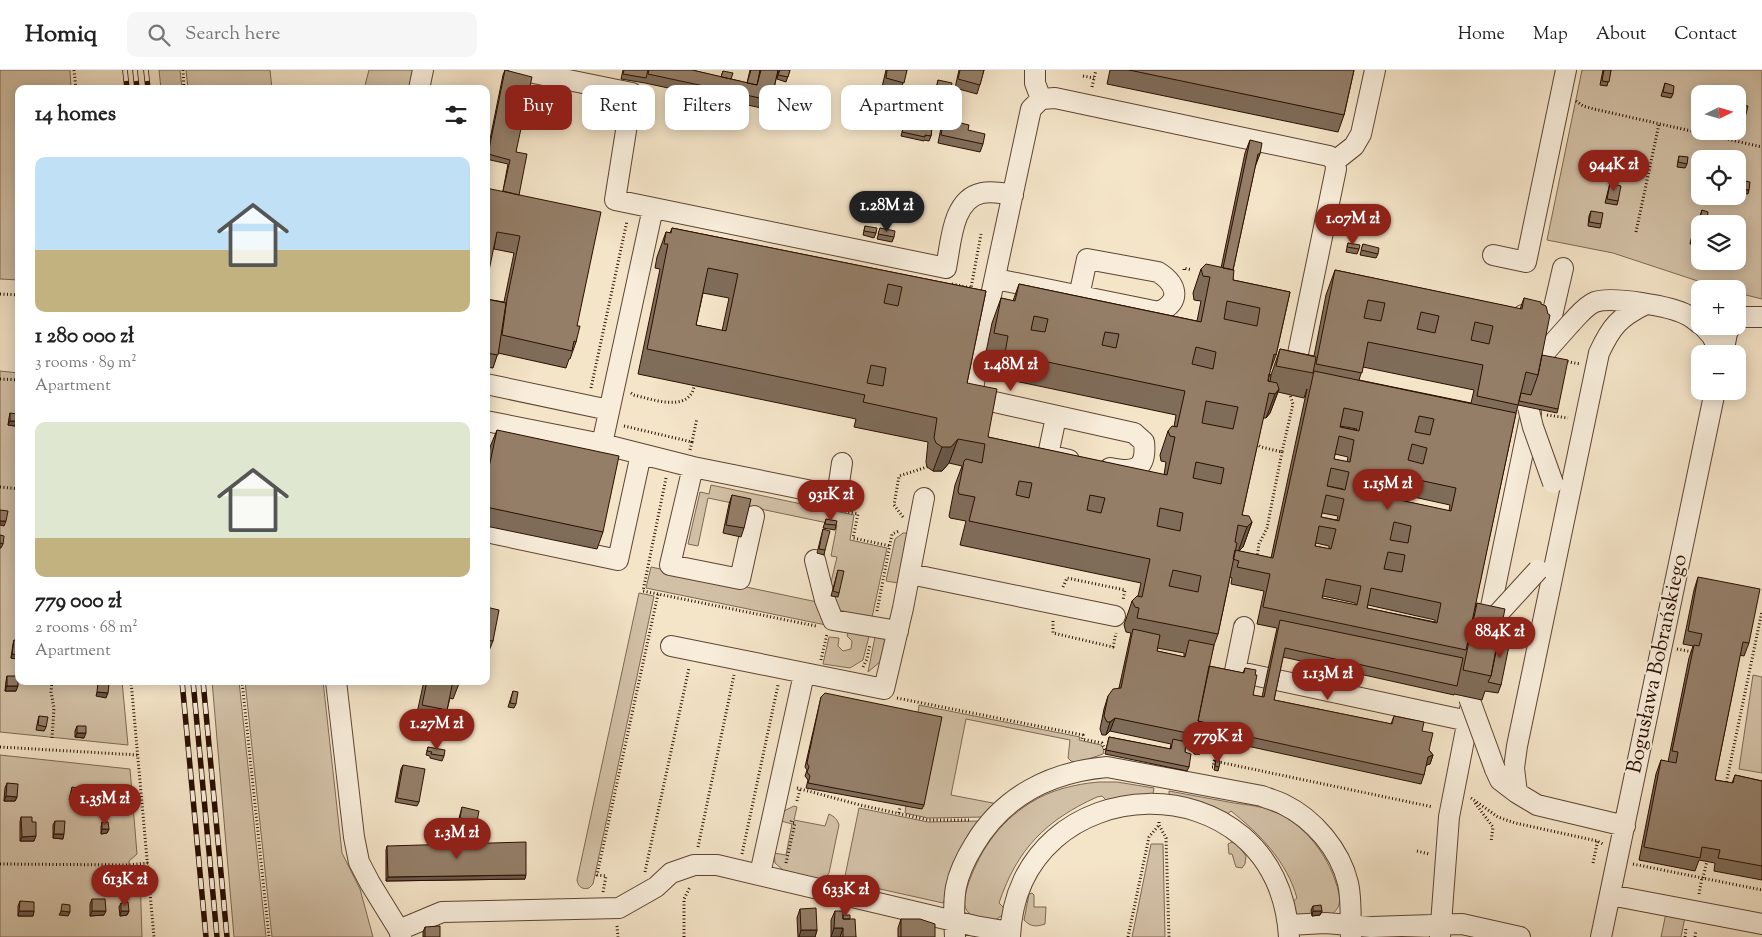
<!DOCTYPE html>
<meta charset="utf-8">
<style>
body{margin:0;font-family:"Sorts Mill Goudy",serif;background:#f6f6f6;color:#222;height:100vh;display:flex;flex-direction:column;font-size:19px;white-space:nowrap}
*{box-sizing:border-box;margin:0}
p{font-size:16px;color:#767676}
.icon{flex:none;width:28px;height:28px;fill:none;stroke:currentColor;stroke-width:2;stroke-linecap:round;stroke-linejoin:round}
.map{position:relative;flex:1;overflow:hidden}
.sheet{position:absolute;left:15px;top:15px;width:475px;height:600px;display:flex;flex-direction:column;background:#fff;border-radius:10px;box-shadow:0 2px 12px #0003}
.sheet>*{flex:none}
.banner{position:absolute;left:505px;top:15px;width:475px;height:45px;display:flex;gap:10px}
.needle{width:32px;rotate:85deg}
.fabs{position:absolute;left:1691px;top:15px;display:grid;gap:10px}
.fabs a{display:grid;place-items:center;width:55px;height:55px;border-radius:10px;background:#fff;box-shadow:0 2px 12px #0003;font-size:25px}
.price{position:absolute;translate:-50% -42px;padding:0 11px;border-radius:18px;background:#8f2418;color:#fff;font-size:16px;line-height:32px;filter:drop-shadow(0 1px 2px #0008)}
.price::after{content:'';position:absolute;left:50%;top:30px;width:15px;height:11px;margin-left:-8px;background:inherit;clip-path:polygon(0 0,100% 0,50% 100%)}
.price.current{background:#222;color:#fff}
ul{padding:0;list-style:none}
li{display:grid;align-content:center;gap:10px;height:265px;padding:0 20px}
li span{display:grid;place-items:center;height:155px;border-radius:10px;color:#555}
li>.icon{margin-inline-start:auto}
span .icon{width:90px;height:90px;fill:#fffc;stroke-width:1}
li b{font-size:21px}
h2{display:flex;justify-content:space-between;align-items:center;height:60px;padding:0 20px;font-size:21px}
.chip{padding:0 18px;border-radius:10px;background:#fff;box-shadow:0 2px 12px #0003;font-size:18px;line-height:45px}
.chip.current{background:#8f2418;color:#fff}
header{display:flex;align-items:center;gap:30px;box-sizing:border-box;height:70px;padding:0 25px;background:#fff;border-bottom:1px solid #e0e0e0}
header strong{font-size:24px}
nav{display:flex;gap:28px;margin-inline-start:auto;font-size:18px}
.search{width:350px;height:45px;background:#f6f6f6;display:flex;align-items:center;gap:12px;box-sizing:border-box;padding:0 18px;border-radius:10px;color:#767676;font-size:19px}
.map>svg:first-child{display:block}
</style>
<header>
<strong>Homiq</strong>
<div class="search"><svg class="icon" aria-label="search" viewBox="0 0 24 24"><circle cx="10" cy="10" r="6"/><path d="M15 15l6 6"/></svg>Search here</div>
<nav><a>Home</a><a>Map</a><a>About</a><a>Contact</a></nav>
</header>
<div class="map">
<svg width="1762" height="867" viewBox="0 0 1762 867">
<rect width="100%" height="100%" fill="#f4e4c8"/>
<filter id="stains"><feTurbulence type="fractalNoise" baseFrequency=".004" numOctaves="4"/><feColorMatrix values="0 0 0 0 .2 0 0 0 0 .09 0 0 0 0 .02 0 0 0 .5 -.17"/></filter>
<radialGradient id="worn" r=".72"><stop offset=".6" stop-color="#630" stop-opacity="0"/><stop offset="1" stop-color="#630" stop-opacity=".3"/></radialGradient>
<path fill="#d2c0a6" stroke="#7e6853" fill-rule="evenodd" d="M0 0H70L71 19H19V210L0 209Z
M159 0H180L182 19H161Z
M186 0H270L272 19H188Z
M369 0H415L411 19H364Z
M1582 0H1762V229L1738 223V219H1722L1613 183 1547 170ZM1700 24H1738V61H1700ZM1700 89H1738V126H1700ZM1700 154H1738V191H1700Z
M0 301 19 303V611H122L128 675 0 662Z
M711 415 854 445 850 470 887 478 871 552 835 545 827 529 837 487 831 486 837 455 708 428 698 476 688 474 700 422 709 424Z
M903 463H909L898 513 886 511 895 469Z
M651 497 822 533 826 555 646 518Z
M639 523 654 526 593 814 589 818C583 820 578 817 577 810Z
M849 558 870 562 863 590 850 598 823 594 829 567 839 568 838 576 843 581 851 579 852 571 847 566Z
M876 562 888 565 881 591 868 602Z
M1753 605 1762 607V703L1739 699Z
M212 611H239L266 867H234Z
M245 611H323L342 783 360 819 373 867H272Z
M919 635 1080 667 1079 670 1101 675 1104 680 1103 684 1077 693 1071 691 1068 688 1070 670 966 649 951 725 998 734 985 747 928 748 905 743Z
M0 685 130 699 137 784 129 791V801L140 805 142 867H0Z
M1099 712H1117L1154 718 1153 724 1134 725 1107 731 1102 726 1097 727C1046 750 1017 779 999 833L1004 838 1003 845 995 850C988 849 975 849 969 843 962 837 965 826 967 818 978 783 998 753 1030 733 1050 720 1075 714 1099 712Z
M1169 721C1191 725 1212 729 1234 733 1248 735 1262 736 1275 742 1304 754 1327 784 1336 813 1340 825 1343 836 1332 844L1298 846C1290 840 1289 834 1297 828 1287 792 1260 764 1231 741L1225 746 1199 734 1169 725Z
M794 736 797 737 794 750 825 756 829 744C835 747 837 749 839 755L829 803 826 807 820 810 783 800 775 793 774 783 786 785 792 754 781 751 782 742Z
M859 738 928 752 981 751 943 833 844 811Z
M1232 772 1238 775 1246 786 1245 794 1242 798 1236 797 1232 784H1229L1228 774Z
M1151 774H1163L1165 867H1132Z
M1032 823 1034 825V837H1046L1045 854C1036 857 1031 857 1024 850L1029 824Z
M1666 843 1685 847 1681 867H1661Z"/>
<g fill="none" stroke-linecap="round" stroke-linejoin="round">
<defs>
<path id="minor" d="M519 0 632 23 615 130 946 198C951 173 952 129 982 123 992 121 1003 123 1013 125
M1035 0V13L1041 29
M419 19 423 0
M1335 91 1354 76 1361 64 1375 0
M653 138 602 374 693 397 837 426 842 393
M1493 185 1526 192 1566 0
M996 209 1159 242C1182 231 1177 214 1158 202L1087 189 1079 226
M1523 245 1551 250 1543 290
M1738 247H1762
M1551 250 1563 198
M1571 253C1578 246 1585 236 1595 232 1611 226 1671 236 1687 245 1692 247 1696 251 1700 254
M1703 256 1712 266 1721 284
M1723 284 1727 263 1731 256
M486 314 609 340
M1056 347 1048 385 1069 390
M486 351 602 374
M693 397 670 495 740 509 754 446
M1110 398C1134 403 1147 400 1144 372L1134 363 972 327 978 286 1031 39 1041 29 1055 28 1329 86 1335 91 1336 99 1293 308
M486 462 618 490 641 384
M815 490 825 530 833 550 898 561
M910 504 1115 546
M1244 557 1235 601 1468 651
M1486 561 1531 343
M671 576 884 619 903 538 924 428
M336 611 354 767 359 792 370 813 399 860 401 867
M1495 699 1500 710 1517 723 1537 735 1625 756
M1517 723 1514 698 1517 676 1599 283C1611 257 1619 247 1646 234
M760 804 804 604
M1610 825 1762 854
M1288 855 1326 853 1371 857 1462 854 1520 867
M399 860 442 842 619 838 656 817 671 803 694 795H717L975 856 1010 862
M955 867C954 851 953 833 956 817 959 802 966 788 974 775 1003 726 1051 702 1107 697L1262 726C1269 729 1277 731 1283 734 1314 749 1340 780 1348 813 1352 830 1350 850 1351 867
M1010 867C1017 694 1278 685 1289 867
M1440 867 1449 747 1470 639
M1601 867 1715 321"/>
</defs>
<use href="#minor" stroke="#5d4432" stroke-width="22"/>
<path stroke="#2b0f00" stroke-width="3" stroke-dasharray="1 2.5" stroke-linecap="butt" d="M74 0 76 19
M183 0 184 19
M1083 6 1094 8
M1092 17 1096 0
M1576 31 1583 36 1594 39 1762 77
M1636 162 1659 54
M1184 200V198L1192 200
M952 214 971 218 981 164
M0 224 19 225
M17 287 19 288
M1564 291 1580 294
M0 309 19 310
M591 318 627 151
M631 323 634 325C651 329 688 343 694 317
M1547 345 1568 348
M624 356 692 372 690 380
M692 372 697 348
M1256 374 1261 377 1282 382 1293 334 1290 325
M666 408 643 521 816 556
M0 417 19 419
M845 441 858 444 853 468 890 476
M903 447 894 435 899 406 927 397
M1257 488 1259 474 1267 458 1282 382
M1063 517 1067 508 1125 520 1123 530
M877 541 892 464 899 461
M1053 551V563L1113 577 1116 563
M1677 579 1693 582
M821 590 827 564
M863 597 867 589 870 574
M131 611 154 867
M242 611 269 867
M897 628 1083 665 1082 669 1102 673 1105 680
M52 668 54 638 51 622 52 611
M0 677 138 685
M1212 697H1213L1214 691 1433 737
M1727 715 1726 714 1762 541
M797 718 860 735 928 750H969
M1471 728 1498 747 1515 753 1597 771 1603 774
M797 731 800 719
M1475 733 1493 757 1491 772
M899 743 900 737
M1159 752V755L1166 768 1169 867
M698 777 734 605
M1417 781 1429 784
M742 784 778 615
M786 793 795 753 791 752 792 749
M1593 793 1598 769
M0 794 129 795 148 793
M1633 794 1762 820
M645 802 689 598
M1703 808 1707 791
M603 822 606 806 597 805 658 524
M1699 824 1702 808
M617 856 618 867
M684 867V829L690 817
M1128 867 1149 767 1159 755
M1685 867 1686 858
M1695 867 1696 860"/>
<use href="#minor" stroke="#f8eddb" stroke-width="20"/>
<defs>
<path id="rail" d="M125 0 127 19
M135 0 137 19
M146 0 148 19
M182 611 206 867
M193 611 217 867
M203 611 227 867"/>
</defs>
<use href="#rail" stroke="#2b0f00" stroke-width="5.5"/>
<use href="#rail" stroke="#f8eddb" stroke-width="4" stroke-dasharray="11" stroke-linecap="butt"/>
<defs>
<path id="minor-bridge" d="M1539 289 1571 253
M1528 337 1533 357 1553 413
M1485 558 1538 500
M1469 628 1495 699"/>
</defs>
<use href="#minor-bridge" stroke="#5d4432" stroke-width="22" stroke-linecap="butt"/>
<use href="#minor-bridge" stroke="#f8eddb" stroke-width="20"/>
</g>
<path fill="#7f6c59" stroke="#2b0f00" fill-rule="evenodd" d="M505 0 516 82 519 125 577 256 576 272 570 289H569L566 298 498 283 493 298 486 297V229L504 232 514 183 494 179 503 121 508 94 486 89 503 5Z
M623 0H692L721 7 723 1 731 9 747 13 750 0H778L774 18 783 33 780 42 645 13 621 9Z
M779 0H790L786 12 777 9Z
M886 0H907L900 22 882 17Z
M959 0H984L977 24 955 18Z
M1110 0H1354L1344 45 1338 62 1107 14Z
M1603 0H1611L1607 16 1600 15Z
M938 10 950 23 949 27 935 24Z
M1665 13 1673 24 1671 28 1661 26Z
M866 18 868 48 867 52 861 51 863 39H860Z
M935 26 937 51 935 56 932 55 931 66 929 71 924 70V71L901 66 905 52 915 54 916 51 928 53Z
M1700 30V41L1698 40Z
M1741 35 1745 48 1743 52 1738 51Z
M944 49 968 60 983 74 980 82 938 73 941 58Z
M1250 70 1260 84 1255 97 1233 200V210L1290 222 1276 285 1269 304 1271 305 1280 279 1314 286 1326 225 1335 200 1520 239 1524 228 1541 234 1542 285 1558 339 1557 343 1518 335 1516 343 1474 540 1477 533 1499 563 1501 615 1498 623 1485 621 1482 630 1454 624V625L1283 587 1274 630 1391 654 1394 646 1422 661 1429 680 1433 685 1430 694 1426 695 1424 705 1421 714 1206 667 1200 684H1194L1192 678 1186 677 1185 682 1189 697 1187 701 1105 684 1109 667 1170 679 1171 674 1110 661 1106 665H1102L1100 659 1104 639 1108 626 1119 618 1131 563 1126 562 1124 555 1132 531 1138 526 1141 513 960 475 966 451 950 448 949 446 955 415 962 396 949 393 942 401H933L927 397 926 392 928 372 854 357 856 349 638 304 660 199 655 198 657 187 666 162 670 163 672 158 986 221 967 313 988 367 1164 405 1166 392 1161 391 1160 385 1168 361 1174 357 1176 345 996 307 999 290 985 287 992 253 1001 228 1013 231 1019 214 1197 251 1201 231 1194 230 1193 223 1201 199 1221 198 1245 83ZM703 223 729 228 722 261 696 255ZM1363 297 1474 320 1471 333 1359 310ZM1307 319 1271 488 1239 481 1243 477 1252 452 1242 445 1263 348H1266L1270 343 1278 322 1304 328ZM1340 356 1357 359 1356 360 1340 357ZM1335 384 1348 387 1347 392 1334 389ZM1327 416 1343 419V420ZM1382 420 1450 435 1449 441 1381 426ZM1322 443 1338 446 1337 450 1321 447ZM1316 473 1329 476V479L1315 476ZM1230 507 1232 508 1231 514 1264 521 1257 554 1277 558 1262 627 1253 625 1255 605 1245 598 1243 603 1209 596 1214 575 1218 564ZM1323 526 1355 533V535L1322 528ZM1368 535 1435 550V552L1367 538ZM1157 578 1184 583V587L1157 581Z
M1679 86 1687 94 1685 98 1677 97Z
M1610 113 1618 131 1617 135 1605 133Z
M1702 140 1707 149 1706 154 1698 152Z
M1591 141 1601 154 1600 158 1588 156 1589 146Z
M865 156 876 163 874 168 863 165Z
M880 158 894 167 892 172 877 169Z
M1693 161 1700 162V171L1699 175 1690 174Z
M1348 173 1359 179 1357 184 1346 182Z
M1363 174 1378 184 1376 188 1360 185Z
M10 343 15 356 8 355 9 348Z
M497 360 603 462 597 479 486 456V398L490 377Z
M732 425 744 458 741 467 723 463 729 434Z
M826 449 836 455 835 460 823 458Z
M823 459 825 480 824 485 817 483Z
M0 465 3 474 1 478H0Z
M838 500 839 523 838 527 831 526Z
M1698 507 1749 573 1744 586 1740 585 1715 710 1732 713 1735 705 1762 711V810L1714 801 1715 793 1699 790 1695 801 1639 790 1656 704 1661 690 1668 692 1689 588 1693 576 1683 574 1694 520Z
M486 537 493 571 486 588Z
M14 570 19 585 17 589 11 588 13 574Z
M7 606 16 621H5L6 611Z
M424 611H460L453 629 450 628 447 640 441 657 415 652Z
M513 621 516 634 514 638 508 637Z
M821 627 924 735 922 739 806 718 808 710 805 706 807 700 805 697Z
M39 646 46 657 44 661 36 660 38 650Z
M77 656 84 668 75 667V661Z
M428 677 444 686 442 691 430 688V686L426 685Z
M1216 690 1219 697 1218 701 1214 700Z
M403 695 419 732 417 736 395 732 401 699Z
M7 713 17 727 15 731H4L5 718Z
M72 717 82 728 80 732 69 730Z
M462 737 477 751 475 755 458 752Z
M21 747 32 752 34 771H20V752Z
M55 751 63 769 53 768V755Z
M102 752 109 759 107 763 101 764V757Z
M387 776 525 809 386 811V780Z
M92 829 104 845 90 846V834Z
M20 831 34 841 33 846H18V836Z
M121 833 129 841 127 845 120 846 119 837Z
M1313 836 1322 841 1320 845 1312 846 1311 840Z
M800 839 817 860 815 867H798L797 848Z
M835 841 850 849 856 867H831V850Z
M901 849 935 867H898V858Z
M425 857 440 867H423V862Z"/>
<path fill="#685849" stroke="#2b0f00" d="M1609 90 1618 91 1616 95 1607 94Z
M1742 119 1749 120 1748 124 1741 123Z
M1279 319 1270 343 1266 348 1275 324Z
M10 351H16L15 356 8 355Z
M958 369 949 393 942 401H933L942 377Z
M0 451H6L4 456 0 455Z
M1252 452 1243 477 1238 482 1247 457Z
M12 584 19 585 17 589 11 588Z
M7 616H18L16 621H5Z
M97 622 108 623 106 628 96 626Z
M1115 648 1110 661 1106 665 1110 652Z
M77 663H86L84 668 75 667Z
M1199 671H1205L1200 684H1194Z
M1433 685 1430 694 1424 696 1428 687Z
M6 726 17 727 15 731H4Z
M102 759H109L107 763 101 764Z
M54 764H64L63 769 53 768Z
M36 766 34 771H20L22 767Z
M526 805 525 809 386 811 388 807Z
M19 841H34L33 846H18Z
M61 841 70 842 68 846 59 845Z
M92 841H106L104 845 90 846Z
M121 841H129L127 845 120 846Z
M1313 841H1322L1320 845 1312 846Z
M834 858H843L840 867H831Z
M801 860H817L815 867H799Z"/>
<path fill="#947e68" stroke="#2b0f00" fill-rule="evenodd" d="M505 0 532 7 516 82 527 84 519 125 503 121 510 90 488 84Z
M624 0H648L646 8 623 4Z
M649 0H692L757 15 761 0H778L774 18 786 21 783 33 648 4Z
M751 0H760L757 15 747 13Z
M780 0H790L788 7 778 5Z
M887 0H907L904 13 886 8Z
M960 0H984L980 15 958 9Z
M1129 0H1354L1344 45Z
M1604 0H1611L1609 12 1602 11Z
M723 1 733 3 731 9 721 7Z
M938 10 952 13 950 23 936 20Z
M1665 13 1674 16 1673 24 1663 22Z
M866 18 876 20 868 48 862 46 864 35 862 34Z
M935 26 942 28 937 51 933 50 931 66 925 65V67L902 62 905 52 915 54 916 51 929 53Z
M1741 35 1748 36 1745 48 1738 46Z
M944 49 969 55 968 60 985 64 983 74 941 65Z
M1250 70 1262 73 1260 84H1258L1233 200 1223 198Z
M1610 84 1619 85 1618 91 1609 90Z
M1730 85 1739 87 1738 91V89H1729Z
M1679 86 1688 87 1687 94 1678 92Z
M1744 111 1750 112 1749 120 1742 119Z
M1610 113 1621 116 1618 131 1607 129Z
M486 118 601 142 577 256H580L576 272 574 271 572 281 502 265 507 229 520 166 497 162 486 215Z
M1702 140 1708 142 1707 149 1700 148Z
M1591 141 1603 143 1601 154 1589 152Z
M865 156 877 158 876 163 864 161Z
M672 158 986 221 967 313 997 319 988 367 1167 405 1175 367 1170 366 1168 361 1172 356 1177 357 1185 321 1005 283 1008 266 994 263 1001 228 1015 231 1019 214 1201 252 1210 207 1203 206 1201 199 1206 194 1234 200 1233 210 1290 222 1276 285 1274 284 1268 311 1277 313 1279 319 1275 324 1269 323 1242 445 1249 446 1252 452 1247 457 1238 455 1235 472 1237 473 1218 564 1137 548 1139 538 1135 537 1132 531 1137 526 1142 527 1150 489 969 451 975 427 959 424 958 421 964 391 966 389 982 393 985 374 958 369 951 377H942L936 373 934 368 937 348 863 332 865 325 647 279 668 174H664L666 162 671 163ZM708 198 738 204 726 261 696 255ZM888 214 902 217 898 236 884 233ZM1227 231 1260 238 1257 256 1224 249ZM1034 246 1048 249 1045 262 1031 260ZM1105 262 1119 264 1116 278 1102 275ZM1196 277 1216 282 1213 299 1192 294ZM871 295 886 298 883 316 867 313ZM1206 331 1238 337 1233 359 1202 353ZM1196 392 1224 398 1221 414 1193 408ZM1019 411 1032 413 1029 428 1016 425ZM1090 425 1105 428 1101 443 1087 440ZM1160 438 1183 443 1180 461 1157 456ZM1173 500 1201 506 1198 522 1169 516Z
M880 158 895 161 894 167 878 164Z
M1693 161 1700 162V171L1692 169Z
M1348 173 1360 175 1359 179 1347 177Z
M1363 174 1379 178 1378 184 1361 180Z
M1335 200 1522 239 1524 228 1541 232V234L1546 236 1548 244 1550 245 1538 305 1526 302 1518 335 1477 326 1483 295 1368 272 1362 303 1316 294ZM1368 230 1385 233 1381 251 1364 248ZM1421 242 1439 246 1435 263 1417 259ZM1475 252 1493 256 1489 274 1471 270Z
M486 229 506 233 498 285 486 283Z
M1280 279 1316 287 1313 303 1276 296Z
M1542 285 1568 290 1558 339 1519 331 1521 323 1531 325 1538 305Z
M1314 301 1516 343 1466 580 1263 537 1270 504 1237 497 1239 491 1233 489 1235 480 1273 488ZM1344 338 1363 342 1359 361 1340 357ZM1419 346 1434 349 1430 365 1415 362ZM1339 366 1354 370 1350 392 1334 389ZM1412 374 1427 378 1423 394 1408 390ZM1331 398 1349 402 1345 420 1327 416ZM1386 403 1456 418 1451 441 1381 426ZM1326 425 1344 429 1339 451 1321 447ZM1394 452 1411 456 1408 473 1390 470ZM1319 456 1336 459 1331 479 1315 476ZM1388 482 1405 485 1402 502 1384 499ZM1326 509 1361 516 1357 535 1322 528ZM1371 518 1441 533 1437 553 1367 538Z
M1269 304 1271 305 1270 312 1268 311Z
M10 343 17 344 16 351H10Z
M497 360 619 386 603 462 486 437V411Z
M732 425 751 429 744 458 726 455Z
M0 440 8 441 6 451H0Z
M826 449 837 451 836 455 825 454Z
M823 459 830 461 825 480 819 479Z
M0 465 4 466 3 474 0 473Z
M838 500 844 501 839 523 833 521Z
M1698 507 1760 519 1749 573 1743 572 1715 710 1733 713 1735 705 1762 711V796L1718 788 1720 780 1702 777 1700 788 1644 777 1661 690 1676 693 1678 682 1672 681 1694 575 1699 576 1702 564 1688 561Z
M1477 533 1505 539 1491 606 1463 600Z
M486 537 499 540 493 571 486 570Z
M1280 550 1463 588 1457 616 1285 578 1274 630 1392 654 1394 646 1424 652 1422 661 1433 663 1429 680 1433 685 1428 687 1424 705 1209 658 1210 654 1198 651 1209 596 1244 603 1245 598 1256 600 1255 605H1257L1253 625 1264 627Z
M1133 559 1160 565 1157 581 1185 587 1189 570 1214 575 1198 651 1210 654 1205 671H1199L1197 665 1115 648 1110 652H1107L1104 646 1108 626 1113 619 1121 618Z
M1499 563 1511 566 1501 615 1488 612 1491 606Z
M14 570H19V585L12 584Z
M7 606H18V616H7Z
M427 611H453L447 640 422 635Z
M98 612 109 614 108 623 97 622Z
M513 621 518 622 516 634 510 633Z
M825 623 942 647 924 735 808 713 810 706 807 702 809 697 807 693 821 627Z
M39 646 48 647 46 657 38 655Z
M77 656H86V663H77Z
M1109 667 1171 679 1173 669 1186 672 1185 682 1191 684 1189 697 1106 680Z
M428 677 445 680 444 686 431 684 432 682 427 681Z
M1216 690 1220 691 1219 697 1215 696Z
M403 695 425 699 419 732 397 728Z
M7 713 18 714 17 727 6 726Z
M72 717 83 719 82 728 71 726Z
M462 737 479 741 477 751 460 748Z
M21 747H32V752H36V766L22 767Z
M55 751H65L64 764H54Z
M102 752H108L109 759H102Z
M526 772V805L388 807 387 776Z
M92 829H105L106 841H92Z
M20 831 34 832V841H19Z
M128 832 129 841H121V833Z
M62 834 70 835V842L61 841Z
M1321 835 1322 841H1313V836Z
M816 838 817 860H801L800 839Z
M835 841H843V849H855L856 867H843V858H834Z
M843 845H850V849H843Z
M901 849H920L935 854V867H901Z
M440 856V867H425V857Z"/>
<g text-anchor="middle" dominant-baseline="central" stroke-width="4" stroke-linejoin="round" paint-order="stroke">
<g font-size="21" fill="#2b0f00" stroke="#f8eddb">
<text transform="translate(1658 594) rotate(-78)">Bogusława Bobrańskiego</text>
</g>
</g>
<rect width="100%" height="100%" filter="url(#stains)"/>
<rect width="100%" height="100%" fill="url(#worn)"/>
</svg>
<div class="fabs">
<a><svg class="needle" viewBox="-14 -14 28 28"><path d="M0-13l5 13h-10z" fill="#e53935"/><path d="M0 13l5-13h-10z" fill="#767676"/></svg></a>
<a><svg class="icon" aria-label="locate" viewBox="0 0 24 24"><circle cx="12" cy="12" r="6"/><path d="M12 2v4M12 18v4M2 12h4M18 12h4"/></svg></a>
<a><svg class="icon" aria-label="layers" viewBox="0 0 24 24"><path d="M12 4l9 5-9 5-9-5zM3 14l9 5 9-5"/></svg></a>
<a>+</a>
<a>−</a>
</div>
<b class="price" style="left:1614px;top:122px">944K zł</b>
<b class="price current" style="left:887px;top:163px">1.28M zł</b>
<b class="price" style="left:1353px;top:176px">1.07M zł</b>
<b class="price" style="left:1011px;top:322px">1.48M zł</b>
<b class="price" style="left:1388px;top:441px">1.15M zł</b>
<b class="price" style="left:831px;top:452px">931K zł</b>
<b class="price" style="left:1500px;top:589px">884K zł</b>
<b class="price" style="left:1328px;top:631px">1.13M zł</b>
<b class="price" style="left:437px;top:681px">1.27M zł</b>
<b class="price" style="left:1218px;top:694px">779K zł</b>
<b class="price" style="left:105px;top:756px">1.35M zł</b>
<b class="price" style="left:457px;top:790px">1.3M zł</b>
<b class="price" style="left:125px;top:837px">613K zł</b>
<b class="price" style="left:846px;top:847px">633K zł</b>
<div class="banner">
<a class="chip current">Buy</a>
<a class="chip">Rent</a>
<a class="chip">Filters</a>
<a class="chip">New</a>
<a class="chip">Apartment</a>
</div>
<section class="sheet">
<h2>14 homes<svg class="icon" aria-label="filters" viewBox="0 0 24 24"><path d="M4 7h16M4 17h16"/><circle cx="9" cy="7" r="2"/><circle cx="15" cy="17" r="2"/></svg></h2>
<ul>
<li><span style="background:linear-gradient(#bfe0f5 60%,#c2b280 0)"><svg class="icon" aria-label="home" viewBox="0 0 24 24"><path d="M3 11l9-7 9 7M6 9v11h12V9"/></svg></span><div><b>1 280 000 zł</b><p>3 rooms · 89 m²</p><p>Apartment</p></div></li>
<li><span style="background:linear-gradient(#dfe7d0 75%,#c2b280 0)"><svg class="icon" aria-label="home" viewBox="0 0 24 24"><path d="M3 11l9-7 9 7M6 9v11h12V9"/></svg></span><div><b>779 000 zł</b><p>2 rooms · 68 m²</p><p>Apartment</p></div></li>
</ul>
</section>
</div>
